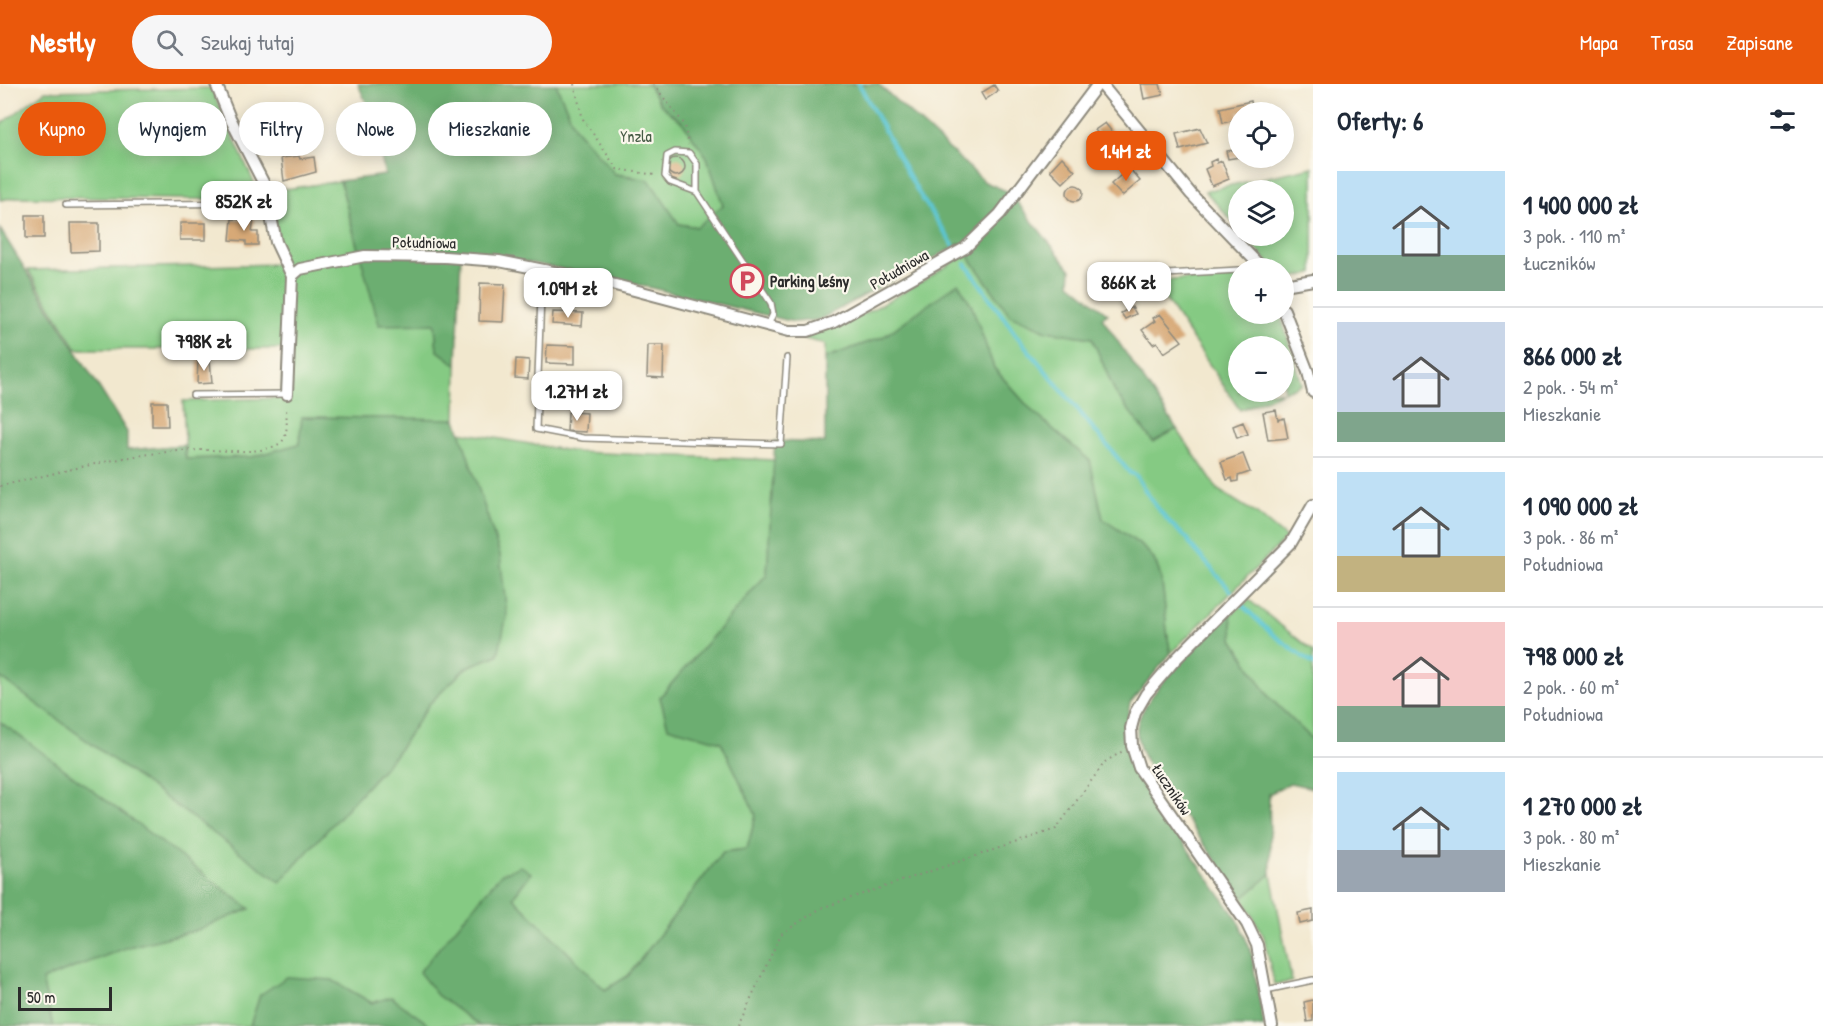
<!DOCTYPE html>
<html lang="pl">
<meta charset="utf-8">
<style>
body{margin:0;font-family:"Patrick Hand",sans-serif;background:#f6f6f7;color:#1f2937;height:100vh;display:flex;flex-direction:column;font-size:22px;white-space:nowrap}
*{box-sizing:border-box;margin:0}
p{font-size:20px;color:#747a83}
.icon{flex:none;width:33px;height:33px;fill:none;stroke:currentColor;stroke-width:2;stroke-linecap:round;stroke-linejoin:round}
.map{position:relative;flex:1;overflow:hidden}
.drawer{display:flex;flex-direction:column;background:#fff;width:510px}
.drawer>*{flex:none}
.banner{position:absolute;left:18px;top:18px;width:570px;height:54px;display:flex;gap:12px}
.controls{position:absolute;left:1228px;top:18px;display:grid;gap:12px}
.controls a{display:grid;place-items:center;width:66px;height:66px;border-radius:50%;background:#fff;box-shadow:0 3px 15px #0003;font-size:30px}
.scale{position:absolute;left:18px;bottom:15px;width:94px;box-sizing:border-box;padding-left:6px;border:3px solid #2b2b2b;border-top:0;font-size:16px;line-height:21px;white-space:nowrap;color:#2b2b2b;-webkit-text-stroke:4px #fbf7ec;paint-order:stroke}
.price{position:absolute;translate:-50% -51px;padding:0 14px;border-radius:12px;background:#fff;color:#222;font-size:20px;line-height:39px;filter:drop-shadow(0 2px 3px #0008)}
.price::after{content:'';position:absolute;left:50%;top:36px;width:18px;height:14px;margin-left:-9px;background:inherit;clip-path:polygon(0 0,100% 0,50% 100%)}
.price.on{background:#ea580c;color:#fff}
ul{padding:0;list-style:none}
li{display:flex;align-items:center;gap:18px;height:150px;padding:0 24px}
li+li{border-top:2px solid #e0e1e3}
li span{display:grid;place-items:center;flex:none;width:168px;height:120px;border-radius:0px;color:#555}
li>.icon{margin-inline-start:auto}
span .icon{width:72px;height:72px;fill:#fffc;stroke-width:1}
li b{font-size:26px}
h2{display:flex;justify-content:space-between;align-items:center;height:72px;padding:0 24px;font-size:26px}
.chip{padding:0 21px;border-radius:27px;background:#fff;box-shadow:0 3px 15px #0003;font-size:21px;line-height:54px}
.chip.on{background:#ea580c;color:#fff}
header{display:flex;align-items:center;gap:36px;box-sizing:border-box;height:84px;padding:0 30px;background:#ea580c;color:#fff}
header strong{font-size:28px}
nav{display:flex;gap:33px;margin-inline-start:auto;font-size:21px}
.search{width:420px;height:54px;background:#f6f6f7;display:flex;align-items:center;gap:15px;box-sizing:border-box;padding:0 21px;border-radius:33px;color:#747a83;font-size:22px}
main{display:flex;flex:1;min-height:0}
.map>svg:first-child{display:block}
</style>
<header>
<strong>Nestly</strong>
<div class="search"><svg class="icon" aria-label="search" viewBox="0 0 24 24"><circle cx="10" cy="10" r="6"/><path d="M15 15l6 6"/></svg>Szukaj tutaj</div>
<nav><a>Mapa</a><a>Trasa</a><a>Zapisane</a></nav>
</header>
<main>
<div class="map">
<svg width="1313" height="942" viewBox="0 0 1313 942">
<rect width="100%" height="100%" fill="#fbf7ec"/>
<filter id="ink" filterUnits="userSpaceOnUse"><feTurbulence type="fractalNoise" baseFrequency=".0167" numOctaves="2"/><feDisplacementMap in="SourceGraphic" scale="12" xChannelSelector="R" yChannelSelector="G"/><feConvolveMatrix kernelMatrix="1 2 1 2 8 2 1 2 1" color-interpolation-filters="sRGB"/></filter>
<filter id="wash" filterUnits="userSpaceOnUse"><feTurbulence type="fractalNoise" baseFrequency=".008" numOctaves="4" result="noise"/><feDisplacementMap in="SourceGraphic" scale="24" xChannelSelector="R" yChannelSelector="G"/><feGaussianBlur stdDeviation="1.35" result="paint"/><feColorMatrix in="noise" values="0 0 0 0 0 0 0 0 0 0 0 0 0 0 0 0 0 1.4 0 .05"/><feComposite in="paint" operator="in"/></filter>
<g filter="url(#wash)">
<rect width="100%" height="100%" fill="#f2e8cf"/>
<path fill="#85ca83" stroke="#587a57" stroke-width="1.5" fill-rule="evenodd" d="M556 0H648L660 20 682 38 707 73 723 121 698 143 679 140 632 92 615 90 575 44Z
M211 4 262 116 19 113 0 116V41L45 7Z
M1313 83V189L1284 196V184H1273L1245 152H1284V106H1239V145L1205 107Z
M340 97 358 166 435 240 437 266 457 281 456 335 302 333 299 360 252 373 186 375 183 317 281 314 283 265H77L28 186 280 180 272 107Z
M967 170 1010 231 1047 247 1092 254 1115 308 1153 357 1177 345 1218 406 1257 430 1286 454 1171 569C1162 540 1169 490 1149 469 1136 456 1118 446 1103 435L1090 377 1032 327 994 284 971 220 958 200 883 253 825 274V260L797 253C858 241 914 201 967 170Z
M1239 193V230H1280L1302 300 1240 326 1156 201 1167 196ZM1239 262H1284V308H1239Z
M460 348 577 368 775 376 767 490 660 613 668 643 721 657 756 731 747 765 723 768 628 892 605 906 513 813 531 789 437 911 480 942H431L391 913 372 919 332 896 260 911 250 942H53L42 896 128 863 194 847 249 824 0 638V593L280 797 396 670 429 620 467 583 498 571 500 471Z
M1249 516 1313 567V656L1269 613 1233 555 1231 530Z
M1271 790 1292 898 1274 900 1264 853 1243 814Z"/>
<path fill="#6cae71" stroke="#4c6c4e" stroke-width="1.5" d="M358 0H556L575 44 615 90 649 96 679 140 697 143 723 121 707 73 682 38 660 20 648 0H878L985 98 1009 108 1071 186 1070 199 1108 230 1102 234 1177 345 1153 358 1115 308 1092 254 1047 247 1010 231 960 160 819 236 794 238 614 195 520 177 461 169 457 281 437 266 435 240 379 241 340 97 385 91 372 32Z
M0 145 127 348V366L184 361 186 375 252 373 299 360 302 333 456 335 500 471 507 531 498 571 467 583 429 620 396 670 280 798 0 593Z
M958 199 971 220 994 284 1032 327 1090 377 1103 435C1118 446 1136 456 1149 469 1169 490 1162 540 1171 569L1130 619 1125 650 1128 680 1238 836 1251 867 1264 942H480L437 911 419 888 501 790 521 782 531 789 513 813 605 906 628 892 723 768 747 765 756 731 721 658 668 643 660 613 767 490 775 357 825 359V274L883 253Z
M1231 530 1233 555 1269 613 1313 656V704L1290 699 1269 710 1271 790 1243 814 1149 684C1143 671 1136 659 1137 644 1140 611 1206 554 1231 530Z
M0 638 31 660 250 825 194 847 128 863 42 896 53 942H0Z
M287 893 332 896 372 919 391 913 431 942H250L260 911Z"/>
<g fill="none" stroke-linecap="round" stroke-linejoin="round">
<path stroke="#5bc6d4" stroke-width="4" d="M859 0 918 108 953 161
M966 180 1016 251 1130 389 1136 391C1148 413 1167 439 1188 455L1190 460 1231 507
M1243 522 1271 549 1313 580"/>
</g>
<g id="blocks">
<path fill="#d7a977" d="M1141 0H1160L1163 11 1144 15Z
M994 1 998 7 985 16 981 9Z
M1251 17 1253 28H1239V35L1223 39 1220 24Z
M1105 39 1116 53 1107 61 1095 46Z
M1200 44 1207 59 1180 66 1176 50Z
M1239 65V73L1228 75 1226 67Z
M299 72 300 75 314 73 316 88 284 97 281 74Z
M1062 73 1075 87 1063 99 1050 86Z
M667 83a9 9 0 1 1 18 0a9 9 0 1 1-18 0Z
M1216 75 1217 79 1222 77 1229 95 1212 102 1205 85 1211 82 1210 78Z
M1129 84 1140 97 1122 112 1111 100Z
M1067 109a8 8 0 1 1 16 0a8 8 0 1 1-16 0Z
M26 131H44V154H26Z
M232 135H254L252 148H258V161H246V157L230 156Z
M70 139H99V167L71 168Z
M180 139H206V156H180Z
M480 199 505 200 503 238 479 237Z
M1132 223 1136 230 1125 235 1121 229Z
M553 228 583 229 582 242 552 240Z
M1160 230 1182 257 1164 269 1157 258 1153 260 1142 246 1155 237 1153 234Z
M547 261 575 262V280L546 279Z
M648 261H664L663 294 647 293Z
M516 275 529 276 528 295 515 294Z
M198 276H210L212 299 197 300Z
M152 318H167L168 342H152Z
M1276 326 1278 336 1284 334 1288 354 1268 356 1263 328Z
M568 328 587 329 586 348 567 347Z
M1243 338 1248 350 1237 354 1233 342Z
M1243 370 1250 388 1238 392V397L1233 398 1232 394 1227 396 1221 378Z
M1313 826V837L1300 840 1298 829Z
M1313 916V937L1307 938 1304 918Z"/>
</g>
</g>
<g filter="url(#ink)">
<use href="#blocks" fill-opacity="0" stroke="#8e8a7d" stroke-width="1.5"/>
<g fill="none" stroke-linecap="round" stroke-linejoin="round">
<defs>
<path id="service" d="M697 108 670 98 665 92 667 72 675 68 689 69 697 80V108L771 219 773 230 768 241
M66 121 268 119
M542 186 536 345 583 354 781 360 787 274
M1141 204 1166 190 1239 186
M193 311 287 310
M1266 906 1313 896"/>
<path id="minor" d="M216 0 229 32 265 102 276 158 292 192
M1101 0 1191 110 1262 184
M1284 201 1313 196
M1284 226 1308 288 1313 308
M287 310 292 192 300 185 365 172 445 173 499 177 604 198 789 247H808L834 238 965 164 1000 130 1098 0
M1272 942 1257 861 1247 840 1139 684 1132 662 1131 644 1135 629 1146 610 1175 576 1291 459 1313 421"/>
</defs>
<use href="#service" stroke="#8e8a7d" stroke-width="8"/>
<use href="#minor" stroke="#8e8a7d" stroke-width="14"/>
<path stroke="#8e8a7d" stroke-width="2" stroke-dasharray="1.5 4.5" stroke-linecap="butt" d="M574 0 583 35 617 85 655 91
M653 0 685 41 688 61
M0 402C68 387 136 366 206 366 228 366 259 371 279 360 290 354 286 333 286 322
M738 942 781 850 821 824 1056 745 1105 678 1123 667"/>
<use href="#service" stroke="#fff" stroke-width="5"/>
<use href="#minor" stroke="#fff" stroke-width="10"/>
</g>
</g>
<defs>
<symbol id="parking-ring" viewBox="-11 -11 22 22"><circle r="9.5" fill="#fbf7ec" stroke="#d1495b" stroke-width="1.5"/><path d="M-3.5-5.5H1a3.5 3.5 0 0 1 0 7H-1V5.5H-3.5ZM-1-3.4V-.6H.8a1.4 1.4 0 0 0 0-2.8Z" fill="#d1495b"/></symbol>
</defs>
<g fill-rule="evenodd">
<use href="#parking-ring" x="728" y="178" width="38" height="38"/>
</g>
<g text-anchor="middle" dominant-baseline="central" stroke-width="4.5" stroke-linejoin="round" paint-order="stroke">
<g font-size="16" fill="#465b45" stroke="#fbf7ec">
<text x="636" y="52">Ynzla</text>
</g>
<g font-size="16" fill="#2b2b2b" stroke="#fbf7ec">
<text transform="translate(424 158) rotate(1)">Południowa</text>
<text transform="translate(899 185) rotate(-30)">Południowa</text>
<text transform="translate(1172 705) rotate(56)">Łuczników</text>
</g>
<g font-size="16" font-weight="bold" fill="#2b2b2b" stroke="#fbf7ec" text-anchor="start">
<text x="770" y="197">Parking leśny</text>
</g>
</g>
</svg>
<div class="controls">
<a><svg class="icon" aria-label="locate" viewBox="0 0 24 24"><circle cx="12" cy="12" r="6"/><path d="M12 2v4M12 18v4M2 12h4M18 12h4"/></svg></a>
<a><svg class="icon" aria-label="layers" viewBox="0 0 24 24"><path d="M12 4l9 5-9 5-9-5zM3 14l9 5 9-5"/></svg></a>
<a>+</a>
<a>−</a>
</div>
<div class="scale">50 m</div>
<b class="price on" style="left:1126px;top:98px">1.4M zł</b>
<b class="price" style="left:244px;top:148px">852K zł</b>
<b class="price" style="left:1129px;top:229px">866K zł</b>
<b class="price" style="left:568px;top:235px">1.09M zł</b>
<b class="price" style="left:204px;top:288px">798K zł</b>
<b class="price" style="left:577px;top:338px">1.27M zł</b>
<div class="banner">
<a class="chip on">Kupno</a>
<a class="chip">Wynajem</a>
<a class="chip">Filtry</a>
<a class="chip">Nowe</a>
<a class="chip">Mieszkanie</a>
</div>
</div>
<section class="drawer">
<h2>Oferty: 6<svg class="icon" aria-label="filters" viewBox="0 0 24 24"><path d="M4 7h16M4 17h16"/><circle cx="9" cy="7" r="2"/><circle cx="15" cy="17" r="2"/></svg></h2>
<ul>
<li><span style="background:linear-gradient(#bfe0f5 70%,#7fa58c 0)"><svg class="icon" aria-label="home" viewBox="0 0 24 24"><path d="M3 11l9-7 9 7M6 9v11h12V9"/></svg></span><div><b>1 400 000 zł</b><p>3 pok. · 110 m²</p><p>Łuczników</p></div></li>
<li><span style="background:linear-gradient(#c9d6e8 75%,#7fa58c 0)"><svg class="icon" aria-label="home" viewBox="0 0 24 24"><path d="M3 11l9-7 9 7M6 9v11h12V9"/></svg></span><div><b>866 000 zł</b><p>2 pok. · 54 m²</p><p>Mieszkanie</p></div></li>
<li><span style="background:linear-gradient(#bfe0f5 70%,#c2b280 0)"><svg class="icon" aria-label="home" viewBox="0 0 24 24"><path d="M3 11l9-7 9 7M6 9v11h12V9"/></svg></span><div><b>1 090 000 zł</b><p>3 pok. · 86 m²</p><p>Południowa</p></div></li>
<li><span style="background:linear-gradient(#f6c9c9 70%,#7fa58c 0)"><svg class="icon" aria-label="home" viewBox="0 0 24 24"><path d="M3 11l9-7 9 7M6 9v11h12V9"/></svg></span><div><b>798 000 zł</b><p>2 pok. · 60 m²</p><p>Południowa</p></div></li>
<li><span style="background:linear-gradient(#bfe0f5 65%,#9aa5b1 0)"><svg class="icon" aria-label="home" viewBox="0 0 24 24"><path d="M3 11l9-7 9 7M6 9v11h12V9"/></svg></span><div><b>1 270 000 zł</b><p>3 pok. · 80 m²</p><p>Mieszkanie</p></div></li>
</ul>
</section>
</main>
